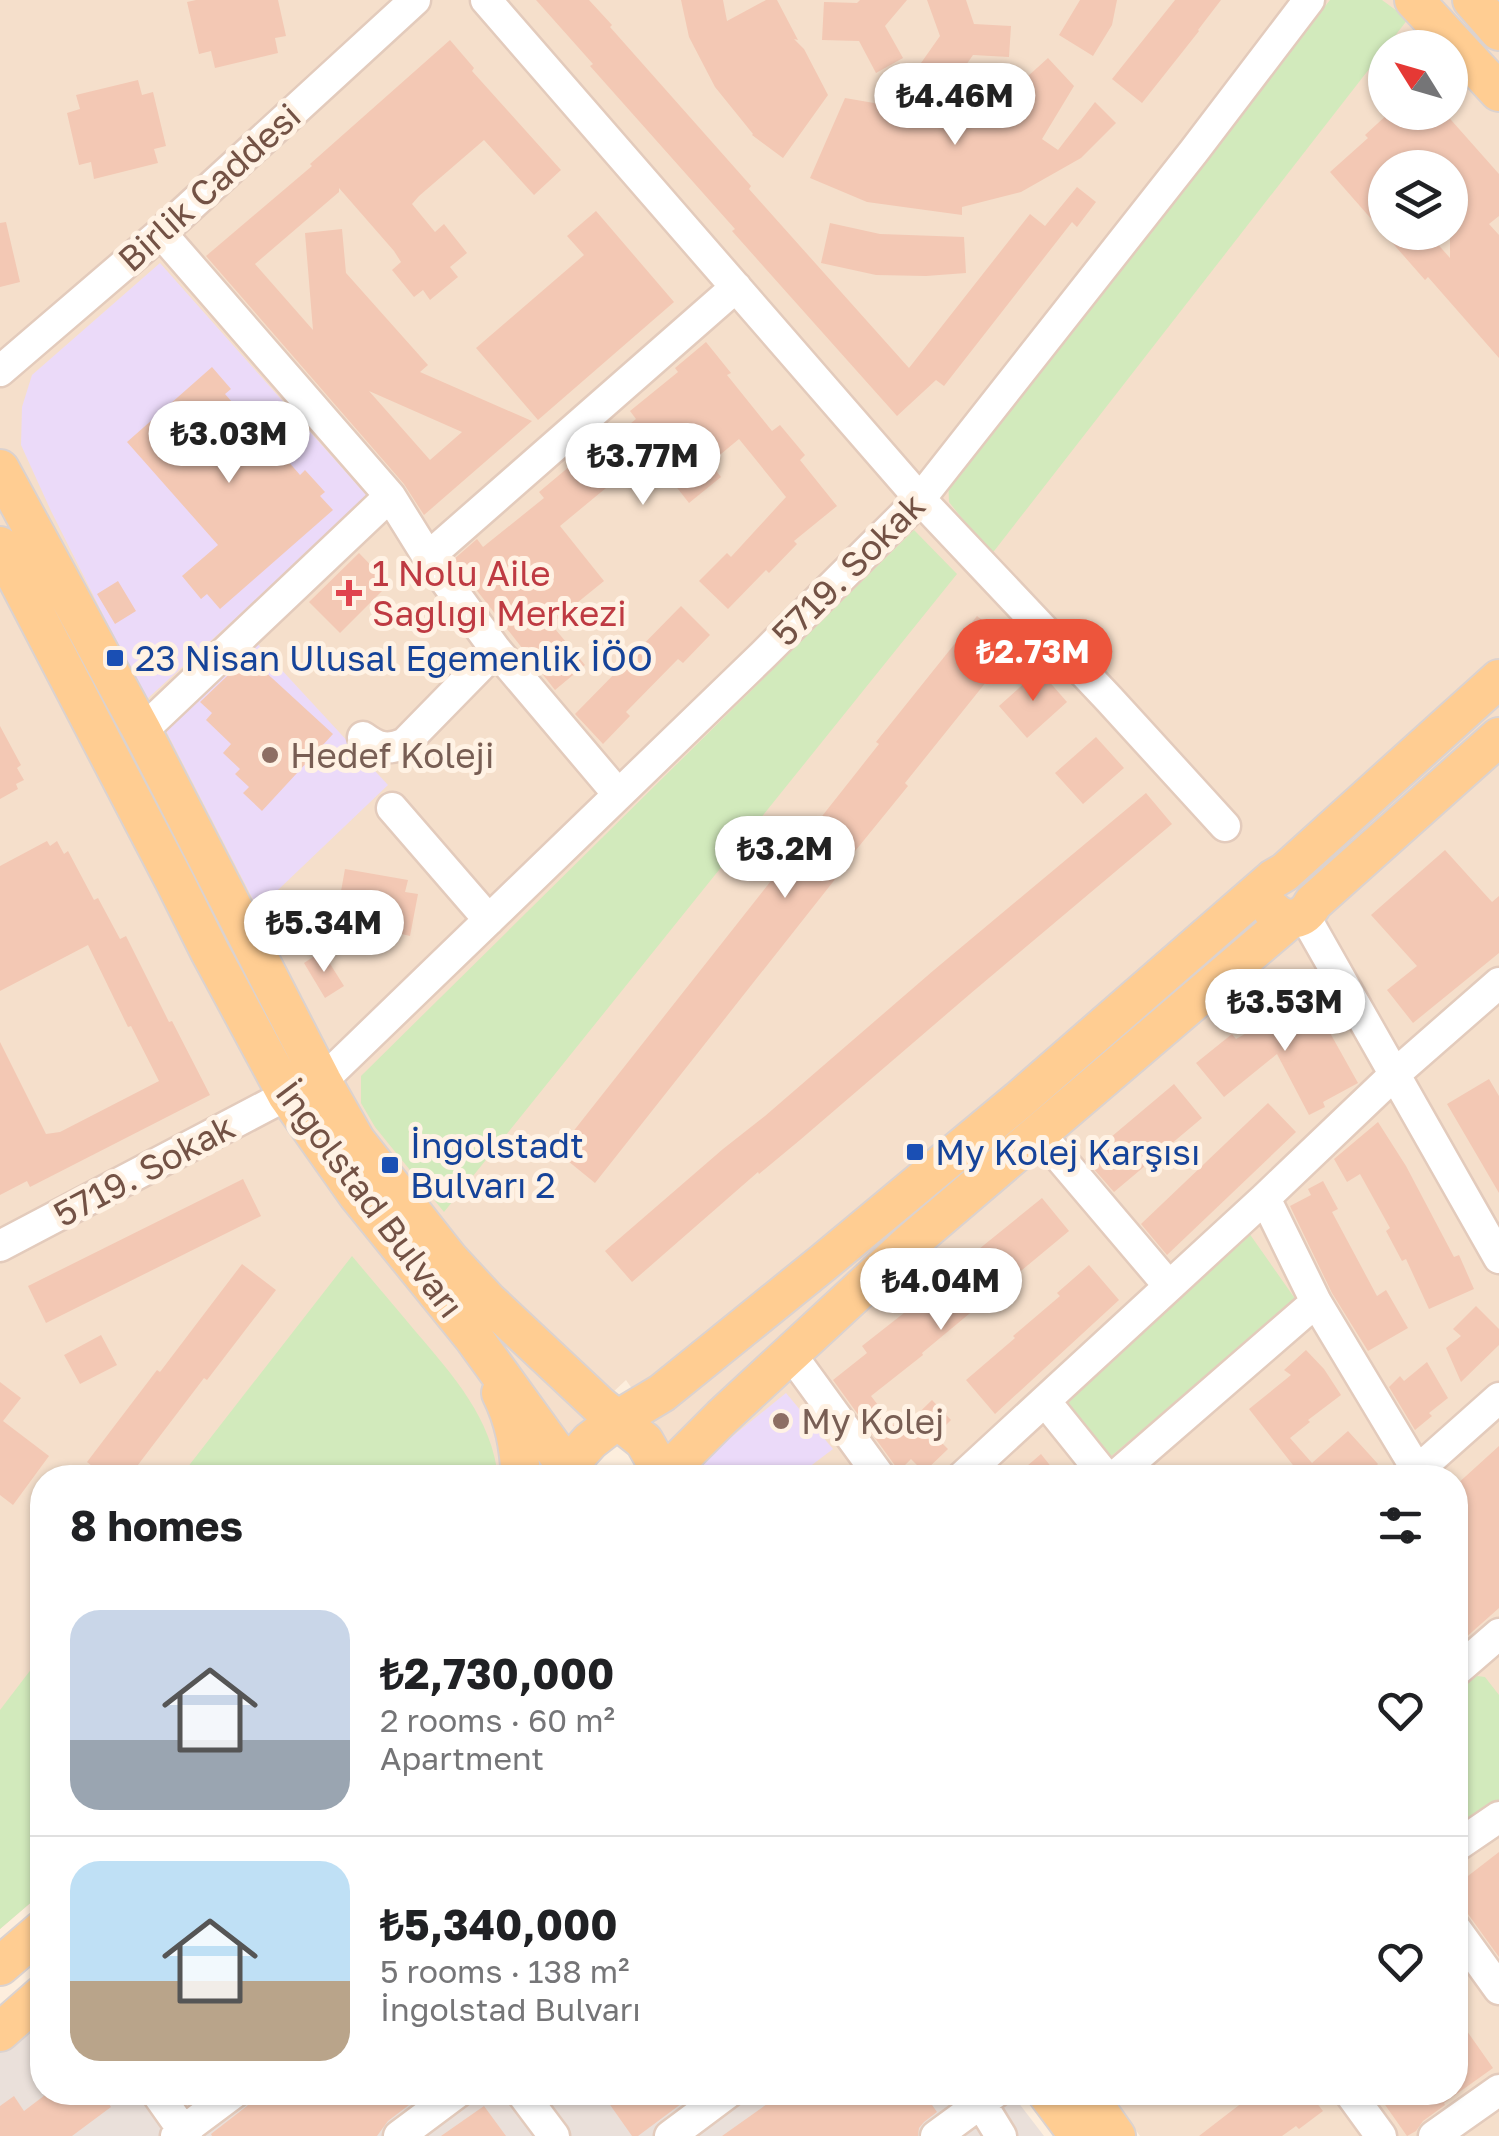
<!DOCTYPE html>
<meta charset="utf-8">
<style>
body{margin:0;font-family:"Golos Text",sans-serif;background:#f6f6f6;color:#202124;height:100vh;display:flex;flex-direction:column;font-size:38px;white-space:nowrap}
*{box-sizing:border-box;margin:0}
p{font-size:32px;color:#757577}
.icon{flex:none;width:55px;height:55px;fill:none;stroke:currentColor;stroke-width:2;stroke-linecap:round;stroke-linejoin:round}
.map{position:relative;flex:1;overflow:hidden}
.sheet{position:absolute;left:30px;top:1465px;width:1438px;height:640px;display:flex;flex-direction:column;background:#fff;border-radius:40px;box-shadow:0 2px 8px #0004}
.sheet>*{flex:none}
.needle{width:65px;rotate:307deg}
.fabs{position:absolute;left:1368px;top:30px;display:grid;gap:20px}
.fabs a{display:grid;place-items:center;width:100px;height:100px;border-radius:50%;background:#fff;box-shadow:0 2px 8px #0004;font-size:50px}
.price{position:absolute;translate:-50% -85px;padding:0 22px;border-radius:35px;background:#fff;color:#222;font-size:32px;line-height:65px;filter:drop-shadow(0 2px 5px #0008)}
.price::after{content:'';position:absolute;left:50%;top:60px;width:30px;height:22px;margin-left:-15px;background:inherit;clip-path:polygon(0 0,100% 0,50% 100%)}
.price.active{background:#ed553c;color:#fff}
ul{padding:0;list-style:none}
li{display:flex;align-items:center;gap:30px;height:250px;padding:0 40px}
li+li{border-top:2px solid #e0e0e0}
li span{display:grid;place-items:center;flex:none;width:280px;height:200px;border-radius:30px;color:#555}
li>.icon{margin-inline-start:auto}
span .icon{width:120px;height:120px;fill:#fffc;stroke-width:1}
li b{font-size:42px}
h2{display:flex;justify-content:space-between;align-items:center;height:120px;padding:0 40px;font-size:42px}
.map>svg:first-child{display:block}
</style>
<div class="map">
<svg width="1499" height="2136" viewBox="0 0 1499 2136">
<rect width="100%" height="100%" fill="#fdeedd"/>
<path fill="#f5dfcb" fill-rule="evenodd" d="M0 0H1499V2136H1140L1110 2093 1455 2092V1478L692 1477 626 1380 522 1477 42 1478V1893L0 1929ZM1385 48H1450V112H1385ZM1385 168H1450V232H1385Z"/>
<path fill="#eae0da" d="M42 2016V2092L1011 2093 1044 2136H0V2052Z"/>
<path fill="#ebdaf9" d="M160 263 368 497 146 700 51 511 21 445 22 407 32 375Z
M254 640 388 785 258 909 163 725Z
M786 1393 833 1449 796 1477 687 1478 686 1474Z"/>
<path fill="#d2eabc" d="M1330 0H1382L1408 19 991 555 949 502 948 476Z
M914 530 957 574 444 1212 375 1127 361 1103V1076Z
M1244 1226 1296 1300 1103 1463 1052 1405Z
M352 1256C373 1281 395 1307 416 1332 453 1375 492 1419 498 1477H180Z
M42 1655V1893L0 1929V1710Z
M1477 1676 1485 1677 1499 1695V1800L1455 1832V1693Z"/>
<path fill="#f3c8b4" fill-rule="evenodd" d="M196 0H278L286 36 275 38 278 53 215 68 211 51 199 54 187 2Z
M536 0H589L612 25 610 27 751 186 749 189 909 368 1030 214 1045 226 1077 187 1096 202 1077 227 1072 222 944 386 936 380 897 416 732 231 735 229 590 66 593 64Z
M681 0H723L727 21 766 0H777L798 40 794 39 804 49 828 95 783 158 752 135 753 134 715 87 689 37Z
M860 0H907L885 26 903 58 876 73 859 41 822 40 824 2 857 3Z
M927 0H966L974 24 1011 26 1009 57 973 55 952 85 921 63 940 36Z
M1080 0H1117L1112 25 1093 56 1059 35Z
M1175 0H1221L1198 30 1199 31 1142 103 1112 79Z
M450 40 474 68 472 71 561 170 534 195 484 140 419 196 412 204 435 232 444 224 467 253 450 267 458 277 430 300 423 290 414 297 392 270 401 262 394 251 339 188V192L255 264 313 330 305 233 342 229 346 273 428 365 420 372 532 421 424 515 404 484 206 256 312 166 310 164ZM369 391 462 432 430 460Z
M1048 58 1074 86 1042 139 1058 150 1095 102 1116 123 1081 158 1021 192 962 207V215L867 202 810 178 845 98 874 103 899 115 894 106 931 112 988 110 981 105 1006 93V96Z
M138 80 142 95 153 92 166 146 154 149 158 163 94 179 91 162 79 165 67 113 80 109 76 95Z
M1390 112H1444L1499 174V216L1489 224 1499 235V358L1428 277 1425 280 1330 172 1368 138 1365 135ZM1385 168H1450V258L1427 232H1385Z
M596 211 674 302 538 420 476 348 584 255 567 236Z
M6 222 20 282 0 287V223Z
M830 223 880 234 964 237 966 273 926 276 876 275 821 263Z
M706 342 731 373 727 375 772 431 780 425 805 455 800 460 837 506 794 541 797 544 769 573 766 570 728 609 699 581 727 553 731 557 786 497 739 439 710 463 721 477 689 503 652 456 615 487 612 483 560 526 604 581 551 624 585 665 555 690 453 560 477 539 483 547 544 498 539 492 570 466 574 470 636 419 630 411 678 372 675 368Z
M212 367 231 389 225 394 252 425 260 417 280 440 274 445 300 475 305 470 325 492 320 496 333 510 220 609 207 594 201 599 182 576 218 545 127 442Z
M359 553 389 584 340 633 309 602Z
M118 581 136 611 115 624 97 594Z
M681 606 710 635 683 663 678 659 626 712 630 716 603 744 575 714Z
M977 616 1015 646 905 783 908 786 834 877 836 878 595 1183 557 1152 879 744 876 742Z
M248 656 333 734 262 811 243 793 249 787 235 774 240 769 223 753 231 744 206 720 212 713 200 702Z
M1039 670 1067 702 1027 738 999 706Z
M0 726 21 765 17 768 24 780 16 784 18 789 0 799Z
M1096 737 1124 768 1083 804 1055 773Z
M1146 793 1172 824 970 994 800 1140 759 1174 758 1172 632 1282 605 1251 723 1149 765 1116 934 970Z
M47 841 50 846 57 841 64 854 68 851 94 900 98 898 120 939 126 936 169 1022 172 1021 210 1095 30 1187 27 1181 0 1195V1042L46 1134 60 1132 159 1081 131 1026 128 1027 88 945 0 991V866Z
M1445 850 1492 902 1499 896V953L1413 1023 1387 990 1417 966 1371 915Z
M345 869 408 880 405 892 418 894 410 936 397 933 395 941 334 930Z
M322 951 344 986 325 998 304 963Z
M1305 988 1358 1083 1323 1102 1325 1107 1309 1115 1277 1054 1224 1097 1196 1063 1232 1034 1236 1039 1273 1018 1268 1009Z
M1489 1079 1499 1096V1193L1447 1104Z
M1174 1084 1202 1118 1114 1192 1085 1159Z
M1268 1103 1296 1132 1167 1255 1141 1224Z
M1378 1122 1406 1166 1454 1257 1459 1255 1474 1289 1429 1309 1406 1259 1402 1261 1386 1231 1390 1228 1360 1174 1347 1182 1334 1159Z
M243 1179 261 1216 46 1323 28 1286Z
M1323 1181 1338 1209 1332 1212 1377 1296 1386 1290 1408 1328 1368 1351 1332 1293 1290 1206 1311 1195 1308 1189Z
M1042 1198 1069 1231 922 1353 923 1355 871 1396 899 1432 932 1400 951 1420 935 1436 948 1449 924 1472 911 1459 899 1471 833 1380 867 1353 862 1346 960 1269 958 1266Z
M242 1264 276 1290 207 1380 204 1378 128 1478H107L87 1462 157 1370 160 1372Z
M1089 1265 1119 1300 995 1414 966 1380 1015 1338 1013 1336 1060 1296 1057 1293Z
M1476 1306 1499 1329V1345L1461 1382 1446 1348 1461 1336 1453 1329Z
M101 1335 117 1365 80 1384 64 1355Z
M1306 1350 1324 1369 1341 1395 1308 1420 1310 1422 1290 1438 1312 1463 1348 1431 1378 1464 1364 1478H1296L1300 1474 1249 1409 1291 1375 1284 1370Z
M1427 1362 1448 1398 1429 1413 1432 1416 1415 1430 1389 1387 1400 1376 1404 1381Z
M0 1382 21 1398 3 1421 49 1456 13 1505 0 1495Z
M1499 1446V1608L1455 1647V1486Z
M1041 1454 1060 1478H1013Z
M1499 1852V1957L1455 1896V1886Z
M1455 2014 1493 2068 1444 2103 1445 2105 1423 2121 1416 2131 1407 2136 1376 2092H1455Z
M49 2092H101L111 2107 72 2136H0V2106L14 2096 24 2111Z
M253 2092H426L388 2121 377 2136H212L211 2134 247 2106 252 2100Z
M601 2092H697L638 2136H632Z
M784 2092H923L937 2112 924 2122 919 2128 918 2136H722Z
M1256 2092H1308L1323 2111 1299 2129 1296 2126 1282 2136H1199Z
M484 2106 506 2136H441Z"/>
<g fill="none" stroke-linecap="round" stroke-linejoin="round">
<defs>
<path id="minor" d="M486 0 920 499 1109 699 1225 826
M161 233 390 496 428 557 496 650 618 794
M0 371 161 233 415 0
M428 557 736 287
M142 731 390 496
M363 737C378 748 387 751 405 743L496 650
M392 808 489 920
M1304 915 1499 1258
M322 1081 763 655 920 499 1194 151 1309 0
M1039 1133 1169 1286
M1265 1198 1316 1302 1417 1470
M0 1246 287 1095
M790 1353 881 1478
M1045 1401 1107 1478
M961 1478 1265 1198 1395 1074 1499 983
M1113 1478 1316 1302
M1409 1478 1499 1398
M1455 1672 1499 1634
M1455 1847 1499 1817
M1455 1928 1499 1989
M156 2092 187 2136
M521 2092 554 2136
M974 2092 1001 2136
M1349 2092 1381 2136
M176 2136 235 2092
M399 2136 458 2092
M670 2136 729 2092
M936 2136 996 2092
M1434 2136 1499 2090"/>
<path id="major" d="M1414 0 1499 92
M1472 0 1499 31
M0 469 142 731 322 1081 356 1141 449 1259 487 1300 600 1406 644 1441 665 1478
M0 546 174 880 210 952 287 1095 357 1194 473 1337 575 1478
M1272 910C1286 924 1304 921 1313 903L1499 737
M501 1393C515 1421 519 1447 521 1478
M557 1478 590 1441 617 1420 662 1393 824 1262 1019 1100 1273 879 1285 872 1499 679
M661 1478 722 1417 909 1244 1289 920
M0 1966 42 1930
M0 2032 42 1995
M1046 2092 1079 2136
M1085 2092 1116 2136"/>
</defs>
<use href="#minor" stroke="#e3cbbc" stroke-width="35"/>
<use href="#major" stroke="#dbd2cf" stroke-width="42"/>
<use href="#minor" stroke="#fff" stroke-width="30"/>
<use href="#major" stroke="#ffcd92" stroke-width="38"/>
</g>
<path fill="#e0444e" stroke="#fff2e4" stroke-width="4" d="M344 578h10v10h10v10h-10v10h-10v-10h-10v-10h10z"/>
<g fill="#1a4fb4" stroke="#fff2e4" stroke-width="4">
<rect x="105" y="648" width="20" height="20" rx="5"/>
<rect x="905" y="1142" width="20" height="20" rx="5"/>
<rect x="380" y="1155" width="20" height="20" rx="5"/>
</g>
<g fill="#8d6e63" stroke="#fff2e4" stroke-width="4">
<circle cx="270" cy="755" r="10"/>
<circle cx="781" cy="1421" r="10"/>
</g>
<g text-anchor="middle" dominant-baseline="central" stroke-width="10" stroke-linejoin="round" paint-order="stroke">
<g font-size="35" fill="#735245" stroke="#fff2e4">
<text transform="translate(209 187) rotate(-42)">Birlik Caddesi</text>
<text transform="translate(848 569) rotate(-45)">5719. Sokak</text>
<text transform="translate(144 1170) rotate(-28)">5719. Sokak</text>
<text transform="translate(370 1199) rotate(53)">İngolstad Bulvarı</text>
</g>
<g font-size="35" fill="#be3a42" stroke="#fff2e4" text-anchor="start">
<text x="372" y="573">1 Nolu Aile<tspan x="372" dy="40">Sağlığı Merkezi</tspan></text>
</g>
<g font-size="35" fill="#164399" stroke="#fff2e4" text-anchor="start">
<text x="135" y="658">23 Nisan Ulusal Egemenlik İÖO</text>
<text x="410" y="1145">İngolstadt<tspan x="410" dy="40">Bulvarı 2</tspan></text>
<text x="935" y="1152">My Kolej Karşısı</text>
</g>
<g font-size="35" fill="#785e54" stroke="#fff2e4" text-anchor="start">
<text x="290" y="755">Hedef Koleji</text>
<text x="801" y="1421">My Kolej</text>
</g>
</g>
</svg>
<div class="fabs">
<a><svg class="needle" viewBox="-14 -14 28 28"><path d="M0-13l5 13h-10z" fill="#e53935"/><path d="M0 13l5-13h-10z" fill="#757577"/></svg></a>
<a><svg class="icon" aria-label="layers" viewBox="0 0 24 24"><path d="M12 4l9 5-9 5-9-5zM3 14l9 5 9-5"/></svg></a>
</div>
<b class="price" style="left:955px;top:148px">₺4.46M</b>
<b class="price" style="left:229px;top:486px">₺3.03M</b>
<b class="price" style="left:643px;top:508px">₺3.77M</b>
<b class="price active" style="left:1033px;top:704px">₺2.73M</b>
<b class="price" style="left:785px;top:901px">₺3.2M</b>
<b class="price" style="left:324px;top:975px">₺5.34M</b>
<b class="price" style="left:1285px;top:1054px">₺3.53M</b>
<b class="price" style="left:941px;top:1333px">₺4.04M</b>
<section class="sheet">
<h2>8 homes<svg class="icon" aria-label="filters" viewBox="0 0 24 24"><path d="M4 7h16M4 17h16"/><circle cx="9" cy="7" r="2"/><circle cx="15" cy="17" r="2"/></svg></h2>
<ul>
<li><span style="background:linear-gradient(#c9d6e8 65%,#9aa5b1 0)"><svg class="icon" aria-label="home" viewBox="0 0 24 24"><path d="M3 11l9-7 9 7M6 9v11h12V9"/></svg></span><div><b>₺2,730,000</b><p>2 rooms · 60 m²</p><p>Apartment</p></div><svg class="icon" aria-label="heart" viewBox="0 0 24 24"><path d="M12 20l-8-8c-3-5 5-10 8-4 3-6 11-1 8 4z"/></svg></li>
<li><span style="background:linear-gradient(#bfe0f5 60%,#b9a48a 0)"><svg class="icon" aria-label="home" viewBox="0 0 24 24"><path d="M3 11l9-7 9 7M6 9v11h12V9"/></svg></span><div><b>₺5,340,000</b><p>5 rooms · 138 m²</p><p>İngolstad Bulvarı</p></div><svg class="icon" aria-label="heart" viewBox="0 0 24 24"><path d="M12 20l-8-8c-3-5 5-10 8-4 3-6 11-1 8 4z"/></svg></li>
</ul>
</section>
</div>
